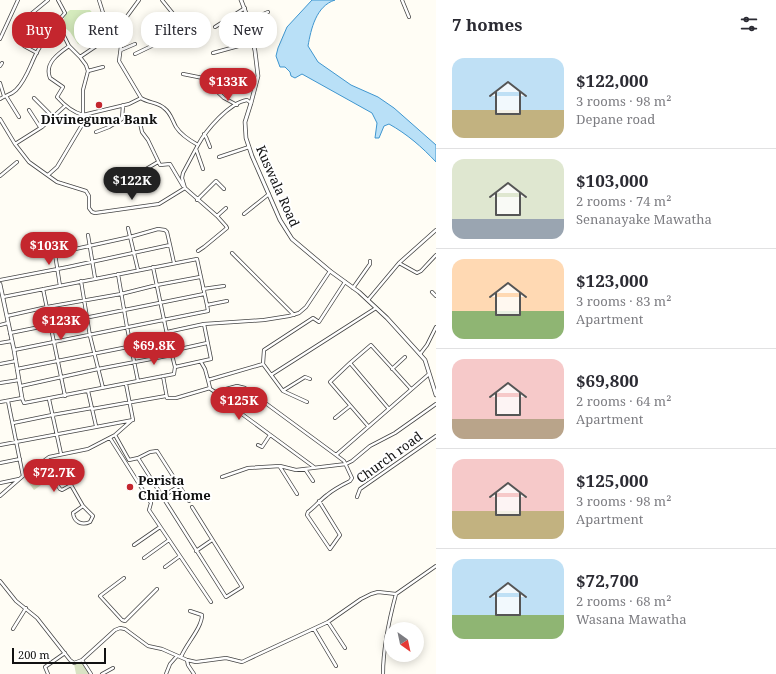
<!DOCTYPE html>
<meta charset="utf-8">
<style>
body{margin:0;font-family:"Noto Serif",serif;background:#f2f2f3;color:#2b2b33;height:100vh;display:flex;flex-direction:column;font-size:15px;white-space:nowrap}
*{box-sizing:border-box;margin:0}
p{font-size:13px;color:#7c7c81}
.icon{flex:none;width:22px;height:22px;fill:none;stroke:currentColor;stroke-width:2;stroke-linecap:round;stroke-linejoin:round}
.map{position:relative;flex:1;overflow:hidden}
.drawer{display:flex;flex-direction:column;background:#fff;width:340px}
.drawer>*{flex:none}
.top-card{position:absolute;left:12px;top:12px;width:364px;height:36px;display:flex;gap:8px}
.needle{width:26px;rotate:147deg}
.fabs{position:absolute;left:384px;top:622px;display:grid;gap:8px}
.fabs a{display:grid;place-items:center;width:40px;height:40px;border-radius:50%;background:#fff;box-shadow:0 2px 10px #0003;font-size:20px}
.scale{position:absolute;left:12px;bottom:10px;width:94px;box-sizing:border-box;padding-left:4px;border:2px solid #111;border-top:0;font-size:11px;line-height:14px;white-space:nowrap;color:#111;-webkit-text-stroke:3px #fff;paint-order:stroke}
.price{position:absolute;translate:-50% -34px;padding:0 9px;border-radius:14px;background:#c4262e;color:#fff;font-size:13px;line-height:26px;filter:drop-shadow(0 1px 2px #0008)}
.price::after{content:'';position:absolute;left:50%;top:24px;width:12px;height:9px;margin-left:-6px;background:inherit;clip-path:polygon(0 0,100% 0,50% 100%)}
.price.selected{background:#222;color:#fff}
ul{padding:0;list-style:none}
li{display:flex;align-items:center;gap:12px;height:100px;padding:0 16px}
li+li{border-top:1px solid #e1e1e2}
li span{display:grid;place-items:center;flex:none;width:112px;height:80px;border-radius:12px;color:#555}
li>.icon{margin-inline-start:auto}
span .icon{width:48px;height:48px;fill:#fffc;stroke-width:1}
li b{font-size:17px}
h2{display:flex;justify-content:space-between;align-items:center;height:48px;padding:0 16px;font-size:17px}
.tag{padding:0 14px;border-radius:16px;background:#fff;box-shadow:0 2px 10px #0003;font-size:14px;line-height:36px}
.tag.selected{background:#c4262e;color:#fff}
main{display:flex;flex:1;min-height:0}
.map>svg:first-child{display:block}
</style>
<main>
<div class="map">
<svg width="436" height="674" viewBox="0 0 436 674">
<rect width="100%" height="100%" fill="#fffdf5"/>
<path fill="#d5ebbd" d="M70 10H90L96 17 98 35 96 38 82 45 78 44 70 32 63 26C63 19 65 13 70 10Z"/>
<path fill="#d9e3c4" d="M42 467 51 478 34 490 26 479Z
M82 662 90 674H76L74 664Z"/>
<path fill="#b9e0f7" stroke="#3f96cf" d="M312 0H335C316 6 311 29 308 46L318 62 351 85 378 97 394 108 436 145V162C422 147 407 134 389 124L384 126 379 138H375L377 123 372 113 302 74 295 78 291 76 290 72 285 67H280L276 56 278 48 287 27Z"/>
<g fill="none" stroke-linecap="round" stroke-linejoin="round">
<defs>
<path id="minor" d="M99 0 105 19 121 46 119 61 141 98
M162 0 192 37
M402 0 409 17
M26 20 31 14 48 0
M248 21 268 12
M57 22 69 46 80 57 114 34 139 0
M215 27 245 8
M0 39 18 0
M24 46 37 53
M69 46C59 53 44 63 50 78L63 87 57 97C65 106 72 112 83 115L129 104 141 98C148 103 158 102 164 108 171 113 172 120 176 127 181 135 189 140 198 145L183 173 182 178 185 188
M121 50 135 44
M213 53 253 42
M135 54 185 30V29
M0 66 2 63
M88 71 103 67
M183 74 203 78 224 98 237 105
M0 83 4 96
M6 96 19 117
M34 98 53 117
M0 99C6 95 11 95 16 90 27 79 30 65 37 52 45 37 54 25 65 13L58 0
M29 110 40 127
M0 119 15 144 29 162 57 182 86 191 89 196V208L92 212 95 213 159 204 185 188 217 216 226 226 227 228 204 247 198 251
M140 123 142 132 148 140 160 165 170 164 183 186
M96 132 109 127 122 119 123 105
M204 134 206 137 210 147
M15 144 42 127 65 106
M198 145C206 130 229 103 247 100L251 103
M196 149 203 169
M219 157 249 147
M141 172 158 162
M48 175 57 167 82 125 83 115V90L88 71 86 65 80 57
M0 176 17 162
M197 200 216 181 224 189
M244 214 269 194
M217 216 226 208
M128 228 138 270
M88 235 95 278
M232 253 294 315
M399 263 436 230
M118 274 127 327 138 381
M0 280 68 267 170 245 174 263
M81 281 90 336 103 388
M60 286 55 254 57 253 130 237 158 229 165 230 167 232 170 245
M353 288 370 264V261
M43 289 65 396
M203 289 224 286
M432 292 436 296
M3 297 197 259 207 305
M368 300 399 263 417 273 421 271 436 255
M7 316 47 307 121 294 157 285 200 277
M0 325 8 323
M167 332 204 324 264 320 289 316 299 313 306 307 330 271
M10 333 204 294
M0 343 12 341
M14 350 208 311 207 305 227 301
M171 351 207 343
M420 354 427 345 436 327
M201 362 205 369 208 380
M350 363 330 382 368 426
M0 364 16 361
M263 364 264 350 313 318 319 322 345 282
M175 367 211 359 204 324
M17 369 168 339 153 267
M392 369 405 357
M271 375 376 308
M163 376 167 398H176L210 388 208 380 263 364 283 391 307 402
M0 383 19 380
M21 386 98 369 172 355
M209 388 215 392 237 386 245 388 336 455 429 374
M284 390 305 377 310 379
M88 391 96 426
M215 392 216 395 314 467
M49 399 61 454
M0 402 22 398 24 403 174 374 175 367 168 339
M92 409 166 396
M389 409 350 363 371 345 411 389
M335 418 350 406
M13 423 52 415 92 408
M115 435 129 460 138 458 226 597 242 587 192 507
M110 438 151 503 149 510 211 602
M0 445 133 420 126 384
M258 445 262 447 270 435
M138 458 150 452 157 451 189 501
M43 462 60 489 62 490 71 485 83 506 93 516 90 522C82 526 74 522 73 513L83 506
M0 463 20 459
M280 467 297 494
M305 469 313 481
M23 476 49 457 88 449 115 435 132 420
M222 477 248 468 280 466 296 470 346 464 352 461 370 446 395 433 436 404
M0 483 19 479
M0 496 23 476 8 401
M162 497 179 486
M357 497 360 489 436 436
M319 501 340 535 330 549 307 515 308 512C315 507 320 500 327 495 334 489 342 485 350 481L352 478 344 461 336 455
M134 545 160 527
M196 551 212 540
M144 558 169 540
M165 567 180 556
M124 578 100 596 122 620 125 621
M0 581 16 601 37 618 70 660 74 663 82 660 115 630 120 628 125 629 148 646 162 649 187 660 196 662 226 658 242 662 328 622 361 599 371 594 378 592 396 594 436 566
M125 621 157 589
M328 622 345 648
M13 629 26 608
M314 629 336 666
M181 657C186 644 202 628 202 615L190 611
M82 660 91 674
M187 660 188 665 194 674
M48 674 45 667 65 653
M102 674 113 668
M166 674 170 664 177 656
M383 674C383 647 389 620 396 594"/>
<path id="tertiary" d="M241 0 246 13 255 51 258 76 251 103 245 122 246 138 252 156 280 220 292 239 330 271 359 292 387 318 417 351 425 360 436 395
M0 284 14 350 22 398"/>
</defs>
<use href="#minor" stroke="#444" stroke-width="4"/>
<use href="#tertiary" stroke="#444" stroke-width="4.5"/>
<use href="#minor" stroke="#fff" stroke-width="2.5"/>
<use href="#tertiary" stroke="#fff" stroke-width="3"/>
</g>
<g fill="#c4262e" stroke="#fff" stroke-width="1.5">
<circle cx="99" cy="105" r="4"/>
<circle cx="130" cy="487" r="4"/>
</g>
<g text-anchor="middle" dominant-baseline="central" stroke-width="4" stroke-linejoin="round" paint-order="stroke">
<g font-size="13" font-weight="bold" fill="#111" stroke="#fff">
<text x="99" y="119">Divineguma Bank</text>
<text x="138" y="480" text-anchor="start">Perista<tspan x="138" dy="15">Chid Home</tspan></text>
</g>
<g font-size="13" fill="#111" stroke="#fff">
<text transform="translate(278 186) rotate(66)">Kuswala Road</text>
<text transform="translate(389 457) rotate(-36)">Church road</text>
</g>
</g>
</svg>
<div class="fabs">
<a><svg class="needle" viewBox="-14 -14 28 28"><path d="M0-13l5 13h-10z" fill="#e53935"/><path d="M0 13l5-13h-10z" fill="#7c7c81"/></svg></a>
</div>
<div class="scale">200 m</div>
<b class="price" style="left:228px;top:102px">$133K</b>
<b class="price selected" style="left:132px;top:201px">$122K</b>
<b class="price" style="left:49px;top:266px">$103K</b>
<b class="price" style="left:61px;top:341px">$123K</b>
<b class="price" style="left:154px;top:366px">$69.8K</b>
<b class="price" style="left:239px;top:421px">$125K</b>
<b class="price" style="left:54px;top:493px">$72.7K</b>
<div class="top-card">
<a class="tag selected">Buy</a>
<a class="tag">Rent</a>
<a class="tag">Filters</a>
<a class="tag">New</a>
</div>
</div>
<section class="drawer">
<h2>7 homes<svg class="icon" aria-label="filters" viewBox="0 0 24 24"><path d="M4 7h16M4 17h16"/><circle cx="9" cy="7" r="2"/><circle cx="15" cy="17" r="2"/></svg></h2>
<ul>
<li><span style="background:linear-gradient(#bfe0f5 65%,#c2b280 0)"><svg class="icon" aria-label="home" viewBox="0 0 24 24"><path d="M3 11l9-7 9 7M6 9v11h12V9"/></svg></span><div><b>$122,000</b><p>3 rooms · 98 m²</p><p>Depane road</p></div></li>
<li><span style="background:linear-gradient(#dfe7d0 75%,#9aa5b1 0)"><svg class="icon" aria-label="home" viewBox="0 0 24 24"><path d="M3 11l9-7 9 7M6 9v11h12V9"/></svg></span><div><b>$103,000</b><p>2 rooms · 74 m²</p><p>Senanayake Mawatha</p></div></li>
<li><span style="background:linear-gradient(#ffd9b3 65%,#8fb573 0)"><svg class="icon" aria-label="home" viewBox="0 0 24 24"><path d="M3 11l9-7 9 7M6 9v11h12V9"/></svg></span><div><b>$123,000</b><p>3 rooms · 83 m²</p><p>Apartment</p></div></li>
<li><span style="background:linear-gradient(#f6c9c9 75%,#b9a48a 0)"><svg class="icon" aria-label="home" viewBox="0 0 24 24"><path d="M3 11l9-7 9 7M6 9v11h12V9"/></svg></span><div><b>$69,800</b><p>2 rooms · 64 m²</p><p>Apartment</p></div></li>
<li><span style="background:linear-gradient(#f6c9c9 65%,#c2b280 0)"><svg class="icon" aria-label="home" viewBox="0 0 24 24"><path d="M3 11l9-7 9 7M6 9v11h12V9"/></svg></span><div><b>$125,000</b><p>3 rooms · 98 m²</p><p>Apartment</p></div></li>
<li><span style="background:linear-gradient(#bfe0f5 70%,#8fb573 0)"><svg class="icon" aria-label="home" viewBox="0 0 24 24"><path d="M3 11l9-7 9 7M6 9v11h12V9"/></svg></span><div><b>$72,700</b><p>2 rooms · 68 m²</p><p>Wasana Mawatha</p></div></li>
</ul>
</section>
</main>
